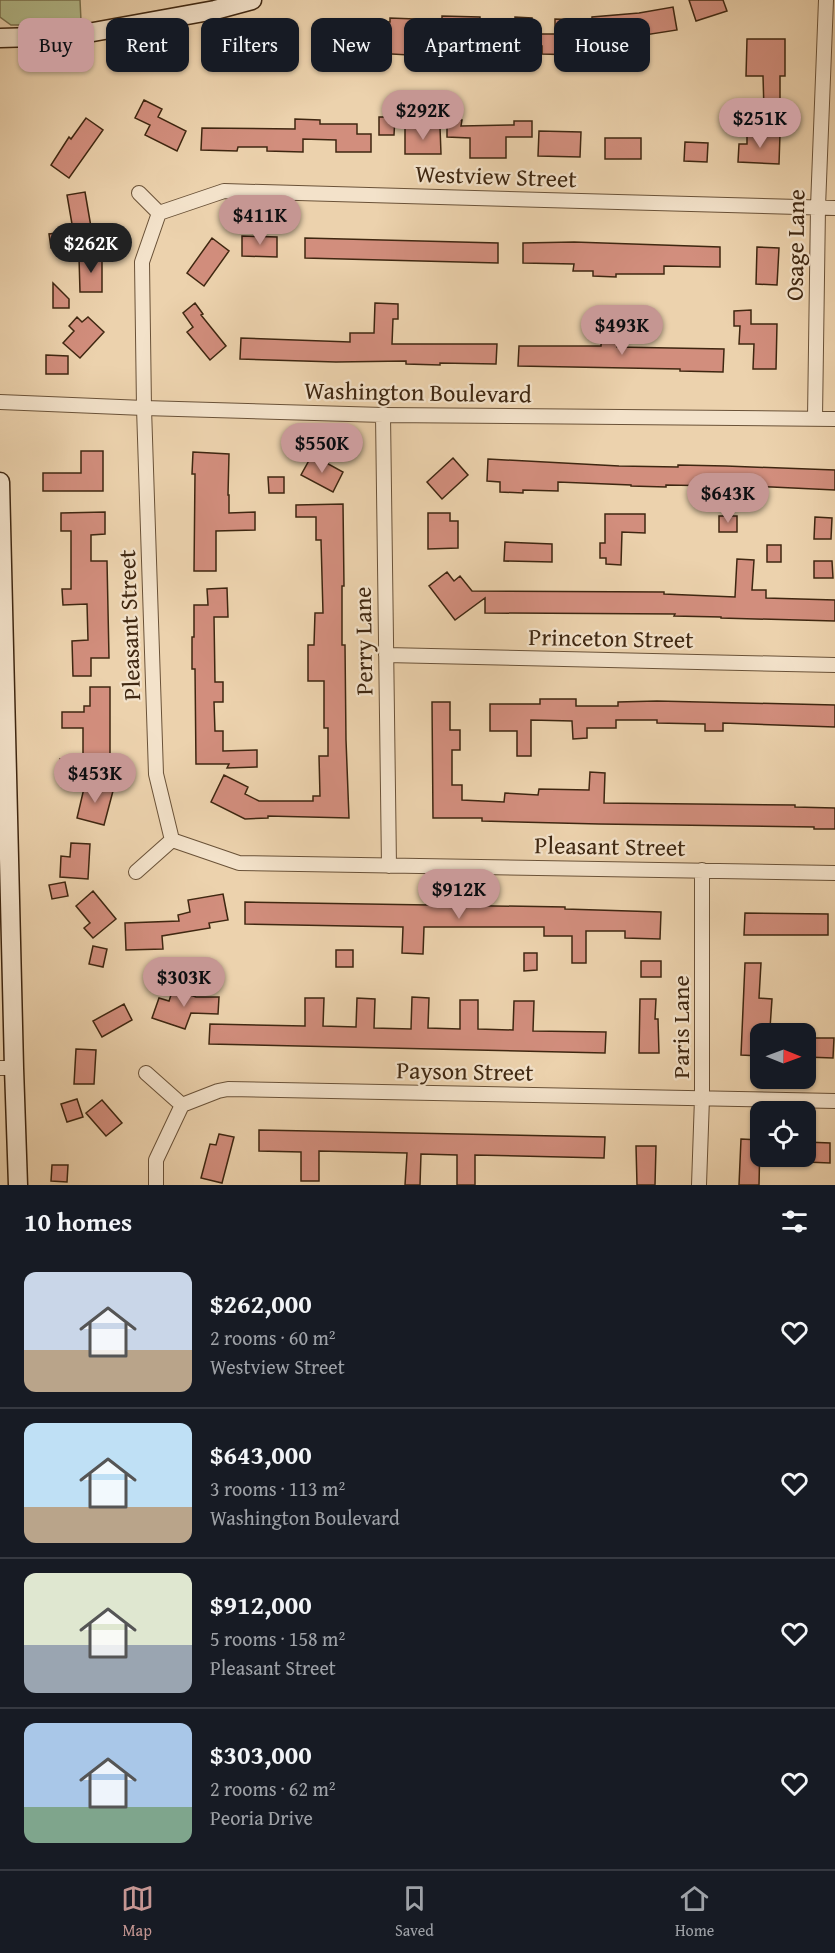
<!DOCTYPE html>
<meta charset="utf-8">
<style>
body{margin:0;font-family:"Gentium Book Plus",serif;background:#242831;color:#f1f3f6;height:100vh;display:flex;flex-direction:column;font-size:22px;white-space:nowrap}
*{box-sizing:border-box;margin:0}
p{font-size:20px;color:#9ea1a6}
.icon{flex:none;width:33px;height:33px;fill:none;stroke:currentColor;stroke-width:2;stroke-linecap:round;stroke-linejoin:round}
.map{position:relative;height:1185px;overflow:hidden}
.sheet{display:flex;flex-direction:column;background:#171b24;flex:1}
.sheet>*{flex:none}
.guide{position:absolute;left:18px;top:18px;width:800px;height:54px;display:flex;gap:12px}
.needle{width:39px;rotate:91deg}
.fabs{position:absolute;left:750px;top:1023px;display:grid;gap:12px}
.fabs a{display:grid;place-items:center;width:66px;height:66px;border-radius:12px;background:#171b24;box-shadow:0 2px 4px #0004;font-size:30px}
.price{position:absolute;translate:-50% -51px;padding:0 14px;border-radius:21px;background:#c59692;color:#111;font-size:20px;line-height:39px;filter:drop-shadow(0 2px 3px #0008)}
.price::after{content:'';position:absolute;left:50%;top:36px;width:18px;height:14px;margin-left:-9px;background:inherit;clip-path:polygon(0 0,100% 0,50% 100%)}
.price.current{background:#222;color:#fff}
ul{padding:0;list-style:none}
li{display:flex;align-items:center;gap:18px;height:150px;padding:0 24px}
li+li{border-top:2px solid #363941}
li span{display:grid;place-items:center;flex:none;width:168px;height:120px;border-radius:12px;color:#555}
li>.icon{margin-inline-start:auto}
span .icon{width:72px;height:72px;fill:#fffc;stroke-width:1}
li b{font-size:26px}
h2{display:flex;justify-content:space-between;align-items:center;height:72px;padding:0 24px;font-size:26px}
.pill{padding:0 21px;border-radius:12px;background:#171b24;box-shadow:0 2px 4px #0004;font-size:21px;line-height:54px}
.pill.current{background:#c59692;color:#111}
.tab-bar{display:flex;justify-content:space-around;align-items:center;height:84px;border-top:2px solid #363941;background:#171b24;font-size:16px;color:#9ea1a6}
.tab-bar a{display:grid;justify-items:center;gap:3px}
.tab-bar .current{color:#c59692}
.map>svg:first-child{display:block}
</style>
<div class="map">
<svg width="835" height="1185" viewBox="0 0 835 1185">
<rect width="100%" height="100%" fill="#ecd2ad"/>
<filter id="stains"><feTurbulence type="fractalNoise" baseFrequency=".00333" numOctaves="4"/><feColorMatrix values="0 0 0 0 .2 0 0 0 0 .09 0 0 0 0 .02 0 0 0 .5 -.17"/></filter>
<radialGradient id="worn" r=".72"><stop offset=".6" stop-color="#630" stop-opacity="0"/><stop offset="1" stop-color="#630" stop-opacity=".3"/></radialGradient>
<path fill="#b4bd8d" stroke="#7a724f" stroke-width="1.5" d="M0 0H80L81 21 20 25H11L0 17Z"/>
<path fill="#d28e7d" stroke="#3f2711" stroke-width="1.5" d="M689 0H723L727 11 696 21Z
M673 7 677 30 625 38 626 40 577 43 576 55 542 54V46L490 44V40L429 38V45L410 44 409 55 339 51 340 28 354 29V21L390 22V18L442 20V16L480 17V20L515 21V17L532 18 531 34H555V19L592 20V17L639 13Z
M747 39H785V76H780V109L764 110 763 76H746Z
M144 100 162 109 158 117 186 131 177 151 145 135 150 125 135 118Z
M379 117H395L394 135H379Z
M86 118 103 130 69 178 51 165 69 137 71 139Z
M295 119 320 120V124H357V134H371V152H336V140L303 139V152L267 151V147H238L237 151 201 150 202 128 295 129Z
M447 120H462L461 126 514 125V121H532V137H506V158H470V138L447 137Z
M405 127H440L441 154H405Z
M539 131 581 132 580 157 538 156Z
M747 133 780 134 779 164 738 162 739 144H747Z
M605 138H641V159H605Z
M685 142 708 143 707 162 684 161Z
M85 192 91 227 73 230 67 195Z
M65 232 66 246 51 248 49 234Z
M242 236 277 237V257L242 256Z
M212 238 229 251 204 286 187 273Z
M305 238 498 243V263L305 258Z
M574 242 720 247V267L664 266V274H616V277L593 276V271H573L574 264 523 263V243Z
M757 247 779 248 777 285 756 284Z
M79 257H102V292H80Z
M53 283 69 299V308H53Z
M195 303 203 314 201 315 226 346 210 360 187 332 193 327 183 313Z
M375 303 398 304V319H393L392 344H497L496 364 440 363V365L406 364V361L336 362 240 359 241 338 350 342V333H374Z
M751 310V324H777L776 369H753L754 344H739L740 326H734V311Z
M77 317 82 322 88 317 104 332 80 358 63 343 74 331 69 326Z
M602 323H618L617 347 724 349 723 372 680 371V369L518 366 519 346H601Z
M46 355 68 356V374H46Z
M81 451H103V491H43V473H81Z
M193 452 229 454 228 495H229V513L255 512V530L216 531V571H194L195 474H192Z
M312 455 343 472 333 492 301 475Z
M453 458 468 475 442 499 427 482Z
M488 459 619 466 678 467V465L726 466 835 470V490L772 487 666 485V487L631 486V485L558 482V491L523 490V493L500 492V482L487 481Z
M268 477H284V493H269Z
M343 504 344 586H342V645H345L346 740 349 818 268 816V818L245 819 211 802 224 775 248 787 245 794 259 801H313V796H320L319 756H328V728H324V681H308V645H314L315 613H323L321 540H316V517H296V505Z
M105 512V534L91 535V561H107L109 658H91V676H73L72 641 88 640 87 604 63 605 62 589H71V531H61V513Z
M428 513H450V521H458V548L428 549Z
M605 514H645V533L622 532 621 565 606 564V558H600V543H605Z
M719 516H737V532H719Z
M815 517 832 518 831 539H814Z
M505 542 552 544V562L504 561Z
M767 545H781V562H767Z
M737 559 754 560 752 590H766V598L835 600V621L721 618V617L674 616 675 614 485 613V598L455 620 429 586 447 572 454 581 460 576 472 591 664 592V594L735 597Z
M814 561H832L833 578H814Z
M227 588 228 617H214L215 682H223V702H214L215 731H223V751L257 750V767L227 768 229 764H196L195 669H192V637H194V605H208L207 589Z
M90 687H110V770L60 771V759L83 758V728H62V712H84V706H90Z
M540 699H576V706H618V702L657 701 835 705V727L723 723V731H705V724L657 723V720H616V728H587V738L573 739 572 721 531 720V756H517V731H490V704H540Z
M432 702H450V730H460V750H452V785H462V800L504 802 505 793 538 795 539 789 589 790 590 772 605 773 604 803 795 805V807L835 808V829H814V827L599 824 482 821V818H433Z
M85 784 113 791 104 825 77 818Z
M71 843 90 844 88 879 60 877 61 856 70 857Z
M65 882 68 896 52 899 49 885Z
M93 891 116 919 93 938 84 928 90 923 76 906Z
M223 894 228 920 209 923 210 928 162 936 163 949 126 950 125 923 179 921 178 915 190 912 188 900Z
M245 902 565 907V909L661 912 660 939 625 938V931H586V963H572V936H544V927H424L423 954 402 953 403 927 245 924Z
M745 913 828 914V935H744Z
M93 946 107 949 103 967 89 964Z
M336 950H353V967H336Z
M524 953H537V970L524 971Z
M641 961H661V977H641Z
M745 963H761L759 998 772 999 770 1028H763V1034H760V1056L741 1055Z
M173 989 196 997H219L218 1014 191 1013 185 1029 152 1018 159 998 169 1001Z
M412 997 429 998 428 1028 460 1029V1000H478V1029L513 1030 514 1001H534L533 1031 606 1032 605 1053 209 1044 210 1024 305 1026V998H324L323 1026 356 1027 357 998 375 999 374 1028 411 1029Z
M640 999H656L655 1019H658L659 1053H639Z
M124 1004 132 1020 102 1037 93 1021Z
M806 1038H834L833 1058 806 1057Z
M76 1049 96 1050 94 1084H74Z
M77 1099 83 1117 67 1122 61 1104Z
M102 1100 122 1123 106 1136 86 1113Z
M259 1130 605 1137 604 1158 475 1155V1185H457V1155L421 1154 420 1185H405L407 1153 319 1151V1181H301V1152L259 1151Z
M219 1134 234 1137 222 1183 201 1178 210 1144 216 1145Z
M741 1139 760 1140 759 1185H739Z
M806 1142 830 1143V1163L806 1162Z
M636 1146H656L655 1185H637Z
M52 1165H68L67 1182 51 1181Z"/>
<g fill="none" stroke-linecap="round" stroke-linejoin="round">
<defs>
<path id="street" d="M139 193 159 213 224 191 835 208
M159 213 142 262 144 408 156 774 172 840
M0 402 144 408 383 415 835 419
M383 415 389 866
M815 418 818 207 826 0
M386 655 835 665
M136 872 172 840 239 863 835 873
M0 1068H14
M146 1073 182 1105
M156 1185V1160L182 1105 218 1091 228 1089 835 1101
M699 1185 702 1098V870"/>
<path id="secondary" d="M0 38 71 36 215 10 252 0
M0 482 14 1068 18 1185"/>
</defs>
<use href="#street" stroke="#6a5238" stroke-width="16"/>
<use href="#secondary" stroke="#3f2711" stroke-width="21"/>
<use href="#street" stroke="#f3e2ca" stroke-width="14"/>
<use href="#secondary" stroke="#f3e2ca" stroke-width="18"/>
</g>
<g text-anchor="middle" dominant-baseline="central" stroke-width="4.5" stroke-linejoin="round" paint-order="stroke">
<g font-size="24" fill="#3f2711" stroke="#f3e2ca">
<text transform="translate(496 176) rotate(2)">Westview Street</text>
<text transform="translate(795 245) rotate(-89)">Osage Lane</text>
<text transform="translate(418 392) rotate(1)">Washington Boulevard</text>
<text transform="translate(129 625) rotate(-92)">Pleasant Street</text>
<text transform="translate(611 638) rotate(1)">Princeton Street</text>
<text transform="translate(363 641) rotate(-91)">Perry Lane</text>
<text transform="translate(610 846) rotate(1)">Pleasant Street</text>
<text transform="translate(680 1027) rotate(-90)">Paris Lane</text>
<text transform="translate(465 1071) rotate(1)">Payson Street</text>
</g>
</g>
<rect width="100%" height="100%" filter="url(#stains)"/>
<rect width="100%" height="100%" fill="url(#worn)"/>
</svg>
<div class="fabs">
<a><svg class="needle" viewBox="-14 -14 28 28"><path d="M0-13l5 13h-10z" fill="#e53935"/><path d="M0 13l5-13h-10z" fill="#9ea1a6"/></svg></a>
<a><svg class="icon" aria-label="locate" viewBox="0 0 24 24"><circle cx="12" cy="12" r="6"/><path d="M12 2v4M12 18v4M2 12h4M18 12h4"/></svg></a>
</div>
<b class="price" style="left:423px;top:141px">$292K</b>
<b class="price" style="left:760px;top:149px">$251K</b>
<b class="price" style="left:260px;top:246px">$411K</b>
<b class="price current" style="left:91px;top:274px">$262K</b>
<b class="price" style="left:622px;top:356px">$493K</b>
<b class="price" style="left:322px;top:474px">$550K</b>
<b class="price" style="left:728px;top:524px">$643K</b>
<b class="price" style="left:95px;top:804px">$453K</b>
<b class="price" style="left:459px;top:920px">$912K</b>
<b class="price" style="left:184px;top:1008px">$303K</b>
<div class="guide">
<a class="pill current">Buy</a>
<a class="pill">Rent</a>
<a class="pill">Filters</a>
<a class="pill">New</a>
<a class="pill">Apartment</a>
<a class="pill">House</a>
</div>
</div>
<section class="sheet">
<h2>10 homes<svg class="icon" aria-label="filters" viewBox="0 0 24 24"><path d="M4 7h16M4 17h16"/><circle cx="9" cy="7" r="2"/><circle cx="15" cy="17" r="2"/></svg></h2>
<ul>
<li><span style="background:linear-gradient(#c9d6e8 65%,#b9a48a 0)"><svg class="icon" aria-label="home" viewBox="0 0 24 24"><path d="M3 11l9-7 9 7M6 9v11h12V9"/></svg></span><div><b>$262,000</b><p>2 rooms · 60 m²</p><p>Westview Street</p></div><svg class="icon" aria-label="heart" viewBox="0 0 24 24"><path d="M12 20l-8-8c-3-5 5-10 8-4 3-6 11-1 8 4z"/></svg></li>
<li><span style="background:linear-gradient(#bfe0f5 70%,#b9a48a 0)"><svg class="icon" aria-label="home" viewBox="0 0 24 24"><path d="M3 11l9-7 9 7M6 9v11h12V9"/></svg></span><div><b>$643,000</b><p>3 rooms · 113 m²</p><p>Washington Boulevard</p></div><svg class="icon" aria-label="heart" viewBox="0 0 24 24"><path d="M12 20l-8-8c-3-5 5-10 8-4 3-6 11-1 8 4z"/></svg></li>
<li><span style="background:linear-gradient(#dfe7d0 60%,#9aa5b1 0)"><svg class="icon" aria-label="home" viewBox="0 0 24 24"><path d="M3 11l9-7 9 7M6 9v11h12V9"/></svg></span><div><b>$912,000</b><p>5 rooms · 158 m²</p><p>Pleasant Street</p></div><svg class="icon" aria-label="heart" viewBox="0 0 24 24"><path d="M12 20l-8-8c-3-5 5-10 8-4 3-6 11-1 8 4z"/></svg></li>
<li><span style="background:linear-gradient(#a9c7e8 70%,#7fa58c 0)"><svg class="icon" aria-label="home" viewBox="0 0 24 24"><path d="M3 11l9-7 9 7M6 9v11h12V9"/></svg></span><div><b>$303,000</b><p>2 rooms · 62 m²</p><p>Peoria Drive</p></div><svg class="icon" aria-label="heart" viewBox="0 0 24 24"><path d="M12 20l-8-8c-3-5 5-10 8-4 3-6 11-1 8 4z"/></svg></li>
</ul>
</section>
<nav class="tab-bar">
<a class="current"><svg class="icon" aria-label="map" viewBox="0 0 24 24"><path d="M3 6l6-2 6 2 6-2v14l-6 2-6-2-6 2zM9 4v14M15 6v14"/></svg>Map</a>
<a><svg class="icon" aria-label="saved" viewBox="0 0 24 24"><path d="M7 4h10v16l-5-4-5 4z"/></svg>Saved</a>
<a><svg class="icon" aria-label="home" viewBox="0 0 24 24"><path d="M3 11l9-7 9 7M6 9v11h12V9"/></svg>Home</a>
</nav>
